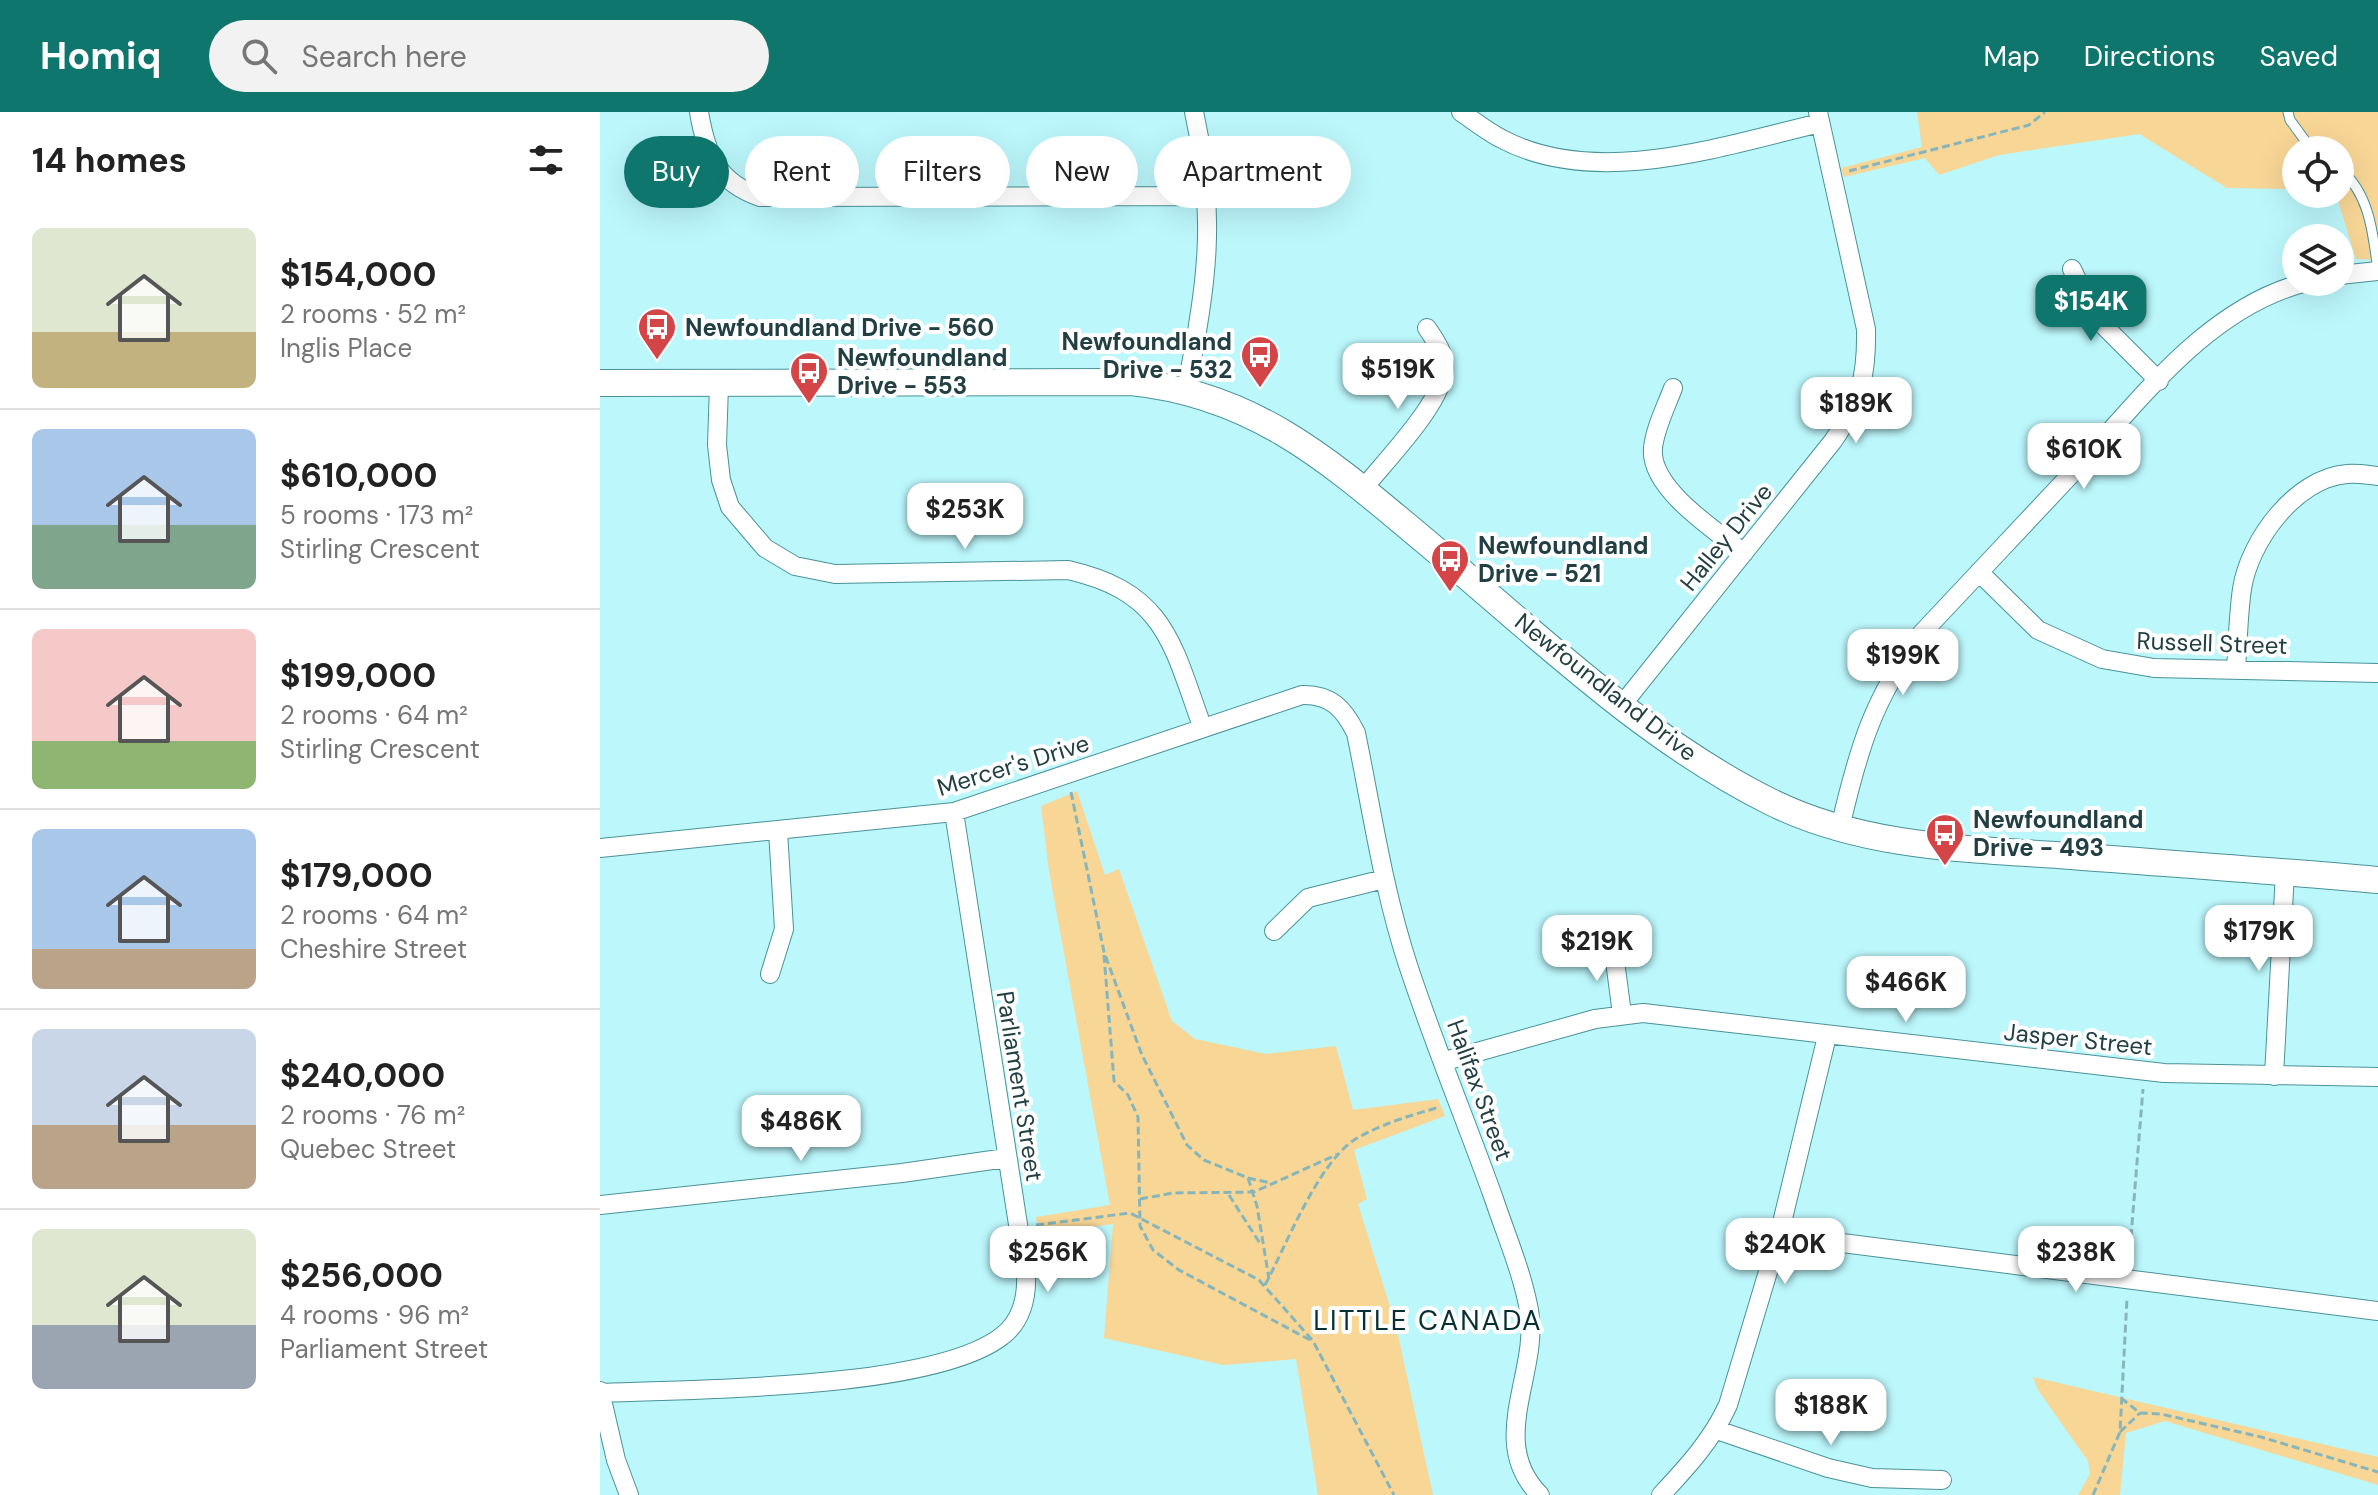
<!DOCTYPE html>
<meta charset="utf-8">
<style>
body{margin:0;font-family:"DM Sans",sans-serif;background:#f2f2f2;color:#222;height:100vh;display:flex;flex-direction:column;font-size:30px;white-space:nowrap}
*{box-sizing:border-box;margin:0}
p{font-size:26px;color:#767676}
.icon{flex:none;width:44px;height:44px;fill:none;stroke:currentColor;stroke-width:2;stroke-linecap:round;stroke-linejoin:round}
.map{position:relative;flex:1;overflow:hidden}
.drawer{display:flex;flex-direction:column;background:#fff;width:600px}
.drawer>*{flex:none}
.guide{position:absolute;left:24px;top:24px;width:760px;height:72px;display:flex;gap:16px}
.buttons{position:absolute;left:1682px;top:24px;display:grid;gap:16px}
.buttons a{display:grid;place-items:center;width:72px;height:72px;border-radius:50%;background:#fff;box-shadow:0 8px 32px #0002;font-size:40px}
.price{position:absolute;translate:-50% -68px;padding:0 18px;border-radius:16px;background:#fff;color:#222;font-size:26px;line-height:52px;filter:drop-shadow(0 2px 4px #0008)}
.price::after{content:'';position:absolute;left:50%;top:48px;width:24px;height:18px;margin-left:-12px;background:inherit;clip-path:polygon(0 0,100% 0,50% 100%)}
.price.current{background:#0f766e;color:#fff}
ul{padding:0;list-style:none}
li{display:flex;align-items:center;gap:24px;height:200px;padding:0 32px}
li+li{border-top:2px solid #e0e0e0}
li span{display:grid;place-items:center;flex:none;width:224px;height:160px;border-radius:12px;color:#555}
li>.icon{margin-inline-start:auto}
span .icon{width:96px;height:96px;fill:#fffc;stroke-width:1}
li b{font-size:34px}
h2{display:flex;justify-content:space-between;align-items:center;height:96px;padding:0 32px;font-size:34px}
.tag{padding:0 28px;border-radius:36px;background:#fff;box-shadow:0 8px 32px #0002;font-size:28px;line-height:72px}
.tag.current{background:#0f766e;color:#fff}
header{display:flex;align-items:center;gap:48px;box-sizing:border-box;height:112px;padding:0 40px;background:#0f766e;color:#fff}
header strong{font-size:38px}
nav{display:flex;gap:44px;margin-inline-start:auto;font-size:28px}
.search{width:560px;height:72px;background:#f2f2f2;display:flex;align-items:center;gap:20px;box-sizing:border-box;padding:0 28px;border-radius:44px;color:#767676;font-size:30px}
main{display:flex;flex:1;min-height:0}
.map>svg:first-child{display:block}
</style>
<header>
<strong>Homiq</strong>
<div class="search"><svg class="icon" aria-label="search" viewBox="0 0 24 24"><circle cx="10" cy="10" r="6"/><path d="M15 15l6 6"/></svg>Search here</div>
<nav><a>Map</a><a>Directions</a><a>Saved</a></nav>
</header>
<main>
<section class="drawer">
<h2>14 homes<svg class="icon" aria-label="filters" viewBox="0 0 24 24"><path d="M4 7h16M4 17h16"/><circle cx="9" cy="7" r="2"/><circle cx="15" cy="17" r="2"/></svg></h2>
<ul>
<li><span style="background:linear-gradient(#dfe7d0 65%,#c2b280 0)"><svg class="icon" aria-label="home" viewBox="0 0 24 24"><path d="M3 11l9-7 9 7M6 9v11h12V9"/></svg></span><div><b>$154,000</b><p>2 rooms · 52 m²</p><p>Inglis Place</p></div></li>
<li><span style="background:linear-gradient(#a9c7e8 60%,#7fa58c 0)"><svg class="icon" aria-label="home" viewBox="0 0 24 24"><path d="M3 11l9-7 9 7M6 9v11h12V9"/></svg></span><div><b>$610,000</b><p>5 rooms · 173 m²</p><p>Stirling Crescent</p></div></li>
<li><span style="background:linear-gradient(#f6c9c9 70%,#8fb573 0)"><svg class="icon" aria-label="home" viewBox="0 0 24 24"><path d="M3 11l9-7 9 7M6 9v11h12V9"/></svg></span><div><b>$199,000</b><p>2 rooms · 64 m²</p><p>Stirling Crescent</p></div></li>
<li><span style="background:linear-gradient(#a9c7e8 75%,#b9a48a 0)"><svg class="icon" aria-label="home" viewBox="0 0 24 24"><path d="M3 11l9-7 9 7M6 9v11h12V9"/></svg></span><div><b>$179,000</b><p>2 rooms · 64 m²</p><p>Cheshire Street</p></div></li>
<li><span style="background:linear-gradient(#c9d6e8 60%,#b9a48a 0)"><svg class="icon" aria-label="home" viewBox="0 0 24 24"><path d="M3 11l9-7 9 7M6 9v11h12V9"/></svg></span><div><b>$240,000</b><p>2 rooms · 76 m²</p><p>Quebec Street</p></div></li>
<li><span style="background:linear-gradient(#dfe7d0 60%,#9aa5b1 0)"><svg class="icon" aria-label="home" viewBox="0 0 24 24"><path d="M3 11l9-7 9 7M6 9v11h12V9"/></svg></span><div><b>$256,000</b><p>4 rooms · 96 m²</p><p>Parliament Street</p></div></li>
</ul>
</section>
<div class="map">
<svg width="1778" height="1383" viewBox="0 0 1778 1383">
<rect width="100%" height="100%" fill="#bcf7fc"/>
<path fill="#f8d696" d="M1317 0H1778V148L1756 147 1736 82H1740V38H1696V77L1627 76 1539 22 1399 43 1339 63 1325 46 1244 65 1241 56 1322 35Z
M477 679 505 763 519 757 572 909 595 927 666 942 736 934 753 998 838 987 845 1004 754 1038 767 1087 758 1092 796 1214 833 1383H718L696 1247 623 1253 504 1226 513 1112 439 1122 436 1105 510 1093 449 759 441 694Z
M1433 1265 1778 1345V1373L1565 1309 1526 1321 1520 1383H1478L1490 1362 1488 1349 1438 1278Z"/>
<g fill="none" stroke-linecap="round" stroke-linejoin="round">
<defs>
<path id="lane" d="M1688 0 1690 8 1712 38
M1740 57C1770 82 1773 122 1778 159"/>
<path id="street" d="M99 0C106 42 117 70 160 85L607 84
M861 0C874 9 888 20 902 27 996 77 1123 34 1220 11
M1472 157 1494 204 1559 269
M1740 163 1778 159
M119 273 117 333 121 368 130 395 165 436 195 454 235 462 468 458C565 480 572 531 602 614
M1073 276C1066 295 1055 316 1053 336 1049 376 1115 418 1144 441
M586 277C607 177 617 101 594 0
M763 377C784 350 845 289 844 255 844 240 835 228 827 216
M1379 460 1438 518 1502 547 1554 556 1778 561
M1636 557C1638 531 1638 504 1642 477 1649 430 1695 366 1747 362 1757 361 1768 363 1778 364
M1022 593 1233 329C1260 289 1267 266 1266 217L1218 0
M1240 716C1258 638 1273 586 1322 521 1374 466 1425 411 1477 356 1542 286 1609 194 1707 170
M0 736 354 700 702 583C731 582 744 597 756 621 772 699 783 777 808 853 834 932 866 1009 894 1087 906 1123 922 1160 929 1198 940 1261 886 1329 940 1383
M674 819 708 786 784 767
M1013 834 1022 902
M170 862 184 817 178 719
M845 949 995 907 1043 901 1564 961 1778 965
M1674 964 1685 760
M0 1093 302 1061 406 1046
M1179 1123 1778 1199
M0 1279 16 1348 29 1383
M0 1281C92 1277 333 1278 402 1224 421 1210 427 1186 426 1164L354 700
M1117 1318 1228 1356 1272 1366 1342 1368
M1061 1383C1088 1354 1112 1328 1128 1293L1179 1123 1227 924"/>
<path id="secondary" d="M0 271 531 270C660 283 736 355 831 434 939 524 1044 627 1171 690 1264 736 1370 737 1471 744 1574 752 1676 759 1778 768"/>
</defs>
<use href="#lane" stroke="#499299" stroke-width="11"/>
<use href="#street" stroke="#499299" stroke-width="20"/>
<use href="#secondary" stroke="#499299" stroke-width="28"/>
<path stroke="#86b6bb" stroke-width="3" stroke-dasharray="8 4" stroke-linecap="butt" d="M1249 59 1429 13 1445 0
M471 680 504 840 542 943 587 1033 604 1048 648 1066 657 1094 669 1167
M504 843 514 969 528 983 538 1005 540 1114 553 1138 579 1158 710 1228
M648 1066 671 1071
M629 1083 661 1133
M540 1087 573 1081 654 1080 738 1042
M436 1113 530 1101 659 1168 713 1229 794 1383
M1529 1149 1543 977
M665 1173C686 1134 717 1053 754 1028 781 1012 811 1003 840 995
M1521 1286 1540 1301 1561 1302 1661 1325 1778 1360
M1520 1320 1540 1301
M1493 1383 1520 1320 1527 1186"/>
<use href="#lane" stroke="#fff" stroke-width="9"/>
<use href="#street" stroke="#fff" stroke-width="18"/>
<use href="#secondary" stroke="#fff" stroke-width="26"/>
</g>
<defs>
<symbol id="bus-pin" viewBox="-11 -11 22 30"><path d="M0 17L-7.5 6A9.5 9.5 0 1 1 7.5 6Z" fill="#d44548" stroke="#fff"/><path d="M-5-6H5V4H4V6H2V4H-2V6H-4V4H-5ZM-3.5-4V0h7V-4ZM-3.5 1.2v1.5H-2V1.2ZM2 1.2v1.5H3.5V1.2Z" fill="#fff"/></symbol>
</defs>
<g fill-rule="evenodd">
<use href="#bus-pin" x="35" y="193" width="44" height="60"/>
<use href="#bus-pin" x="638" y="221" width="44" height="60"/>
<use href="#bus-pin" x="187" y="237" width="44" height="60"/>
<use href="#bus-pin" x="828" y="425" width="44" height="60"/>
<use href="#bus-pin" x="1323" y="699" width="44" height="60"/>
</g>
<g text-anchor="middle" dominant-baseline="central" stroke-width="8" stroke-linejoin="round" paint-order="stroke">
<g font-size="24" font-weight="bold" fill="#224043" stroke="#fff" text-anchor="start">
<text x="85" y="215">Newfoundland Drive - 560</text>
<text x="632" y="229" text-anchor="end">Newfoundland<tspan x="632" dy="28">Drive - 532</tspan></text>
<text x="237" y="245">Newfoundland<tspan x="237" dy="28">Drive - 553</tspan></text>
<text x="878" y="433">Newfoundland<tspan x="878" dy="28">Drive - 521</tspan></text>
<text x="1373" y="707">Newfoundland<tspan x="1373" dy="28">Drive - 493</tspan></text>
</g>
<g font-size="24" fill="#224043" stroke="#fff">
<text transform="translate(1126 425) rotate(-51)">Halley Drive</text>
<text transform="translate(1612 531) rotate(2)">Russell Street</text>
<text transform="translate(1006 575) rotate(38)">Newfoundland Drive</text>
<text transform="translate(413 653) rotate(-17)">Mercer's Drive</text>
<text transform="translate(1478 927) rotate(6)">Jasper Street</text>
<text transform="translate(420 974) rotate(81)">Parliament Street</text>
<text transform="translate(880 978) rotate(70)">Halifax Street</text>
</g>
<g font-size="28" letter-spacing="2" fill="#063033" stroke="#fff">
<text x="828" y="1208">LITTLE CANADA</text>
</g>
</g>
</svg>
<div class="buttons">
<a><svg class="icon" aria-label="locate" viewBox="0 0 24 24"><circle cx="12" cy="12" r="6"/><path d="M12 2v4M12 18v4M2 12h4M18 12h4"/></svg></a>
<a><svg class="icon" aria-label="layers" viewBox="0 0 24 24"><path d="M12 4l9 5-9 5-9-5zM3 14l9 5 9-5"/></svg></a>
</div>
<b class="price current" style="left:1491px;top:231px">$154K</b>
<b class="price" style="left:798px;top:299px">$519K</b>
<b class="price" style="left:1256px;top:333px">$189K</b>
<b class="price" style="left:1484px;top:379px">$610K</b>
<b class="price" style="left:365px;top:439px">$253K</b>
<b class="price" style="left:1303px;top:585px">$199K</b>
<b class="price" style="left:1659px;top:861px">$179K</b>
<b class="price" style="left:997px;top:871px">$219K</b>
<b class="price" style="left:1306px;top:912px">$466K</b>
<b class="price" style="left:201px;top:1051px">$486K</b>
<b class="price" style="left:1185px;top:1174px">$240K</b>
<b class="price" style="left:448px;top:1182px">$256K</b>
<b class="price" style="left:1476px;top:1182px">$238K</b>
<b class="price" style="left:1231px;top:1335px">$188K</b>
<div class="guide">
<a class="tag current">Buy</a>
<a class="tag">Rent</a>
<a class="tag">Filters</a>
<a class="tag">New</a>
<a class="tag">Apartment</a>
</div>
</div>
</main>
